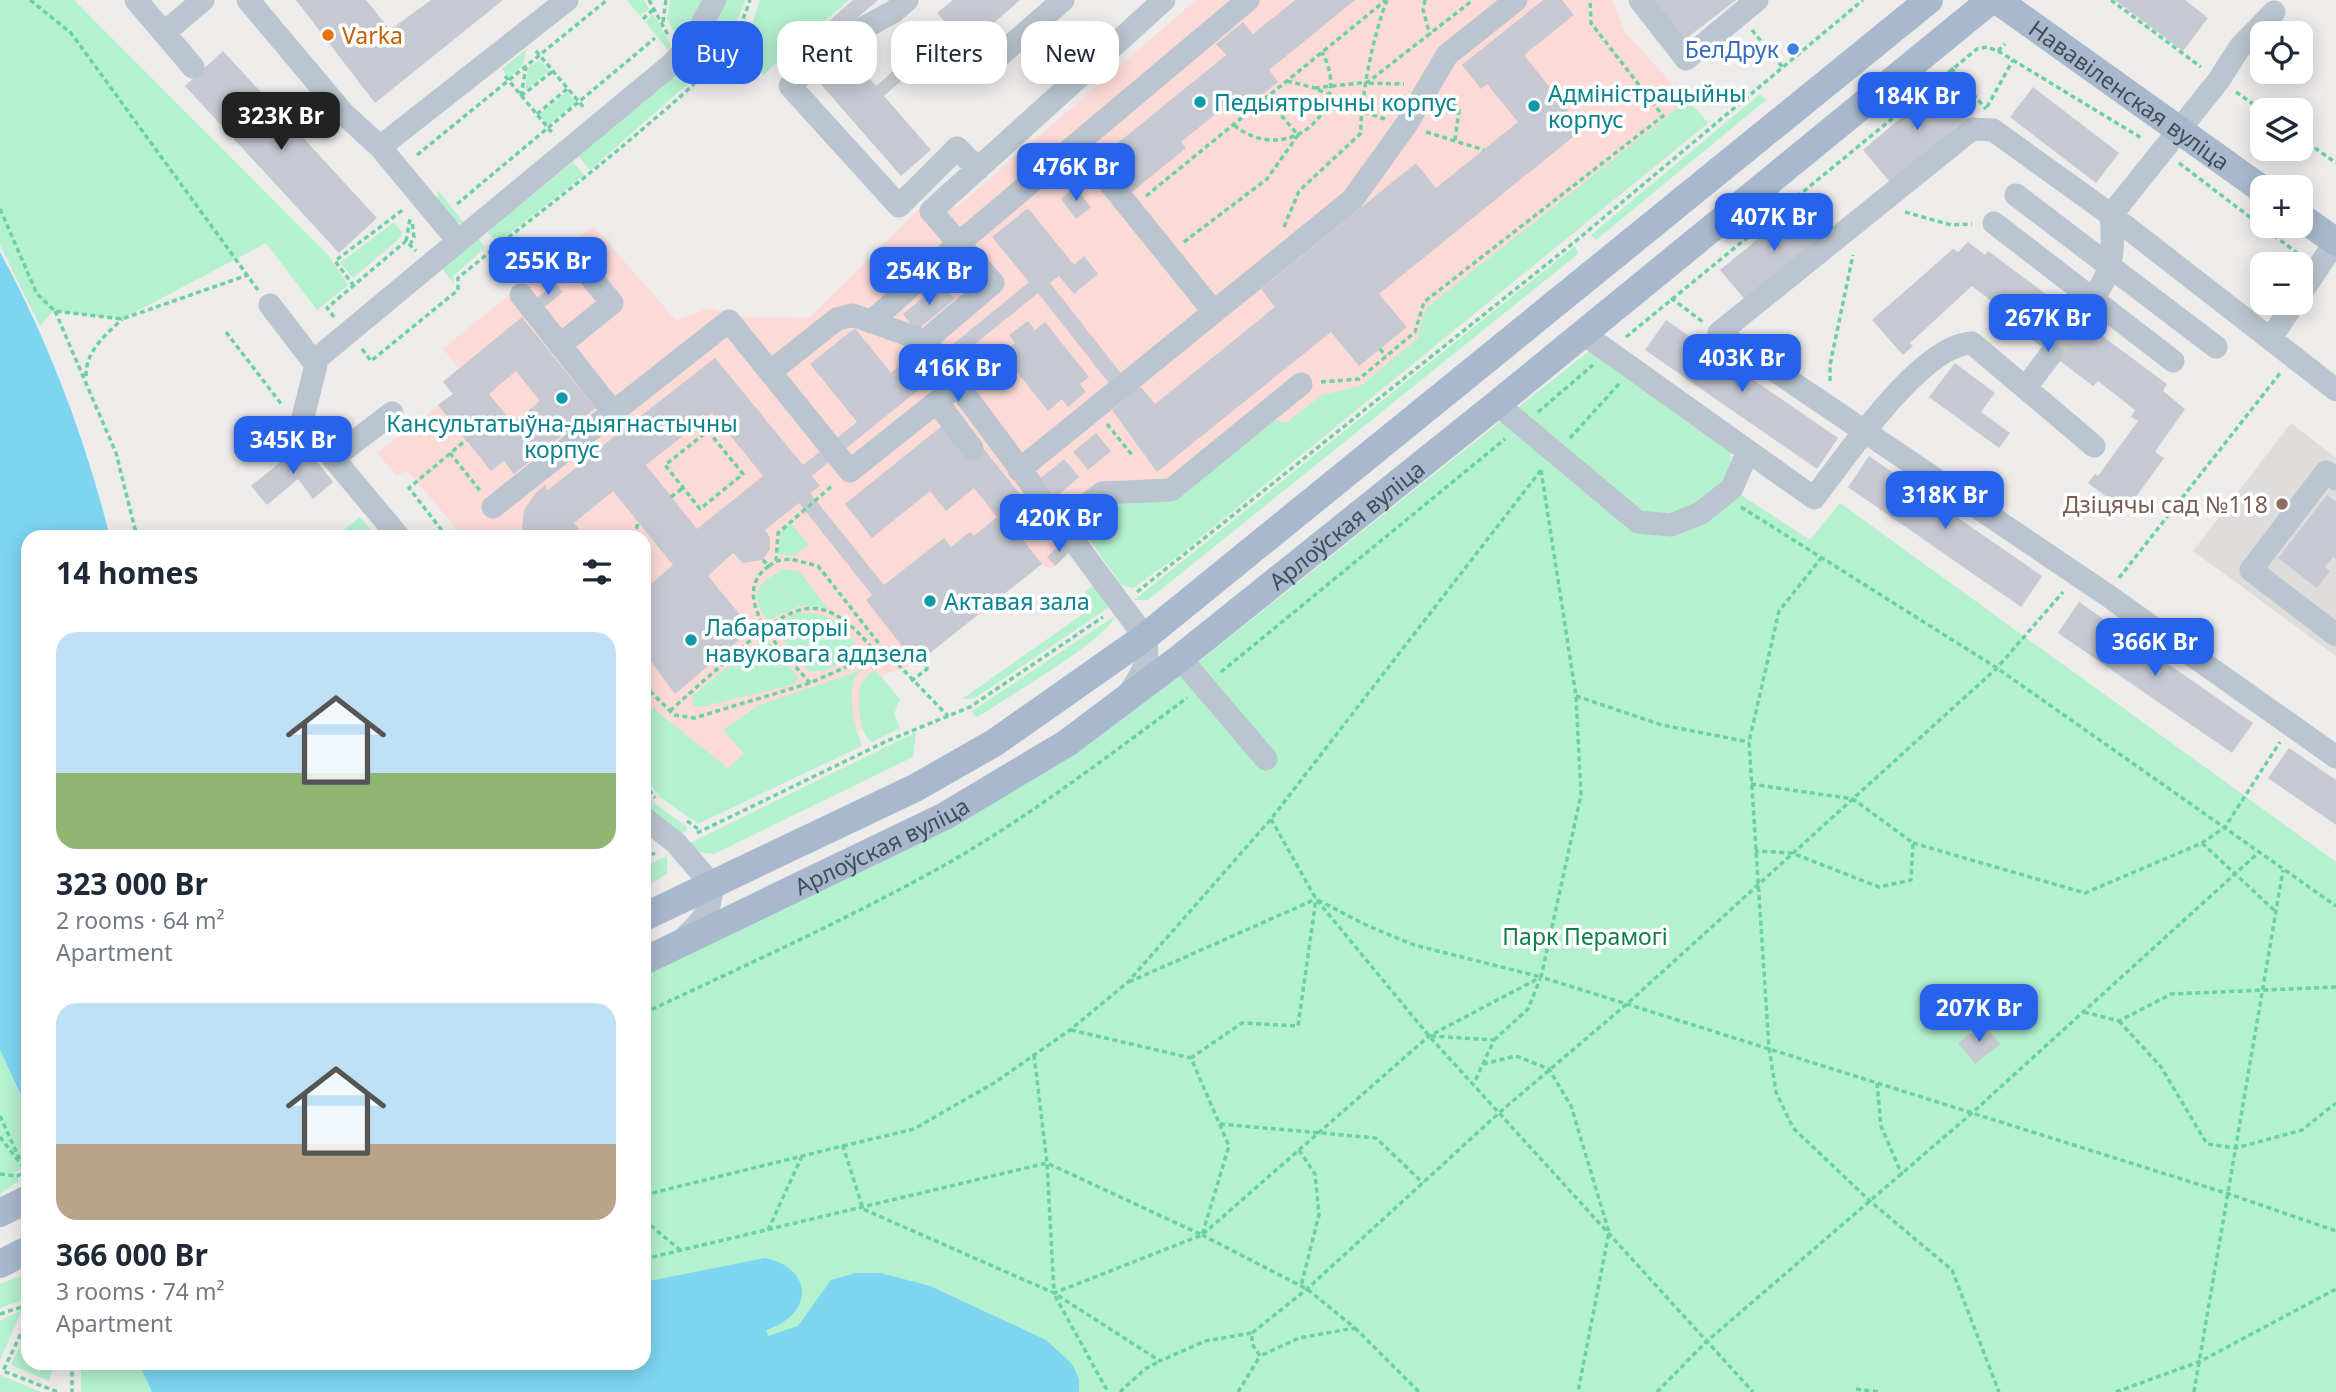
<!DOCTYPE html>
<meta charset="utf-8">
<style>
body{margin:0;font-family:"Noto Sans",sans-serif;background:#f2f2f3;color:#1f2937;height:100vh;display:flex;flex-direction:column;font-size:26px;white-space:nowrap}
*{box-sizing:border-box;margin:0}
p{font-size:23px;color:#747a83}
.icon{flex:none;width:38px;height:38px;fill:none;stroke:currentColor;stroke-width:2;stroke-linecap:round;stroke-linejoin:round}
.map{position:relative;flex:1;overflow:hidden}
.sheet{position:absolute;left:21px;top:530px;width:630px;height:840px;display:flex;flex-direction:column;background:#fff;border-radius:21px;box-shadow:0 4px 18px #0003}
.sheet>*{flex:none}
.top-card{position:absolute;left:672px;top:21px;width:665px;height:63px;display:flex;gap:14px}
.buttons{position:absolute;left:2250px;top:21px;display:grid;gap:14px}
.buttons a{display:grid;place-items:center;width:63px;height:63px;border-radius:14px;background:#fff;box-shadow:0 4px 18px #0003;font-size:35px}
.price{position:absolute;translate:-50% -60px;padding:0 16px;border-radius:14px;background:#2563eb;color:#fff;font-size:23px;line-height:46px;filter:drop-shadow(0 2px 4px #0008)}
.price::after{content:'';position:absolute;left:50%;top:42px;width:21px;height:16px;margin-left:-10px;background:inherit;clip-path:polygon(0 0,100% 0,50% 100%)}
.price.current{background:#222;color:#fff}
ul{padding:0;list-style:none}
li{display:grid;align-content:center;gap:14px;height:371px;padding:0 35px}
li span{display:grid;place-items:center;height:217px;border-radius:21px;color:#555}
li>.icon{margin-inline-start:auto}
span .icon{width:126px;height:126px;fill:#fffc;stroke-width:1}
li b{font-size:30px}
h2{display:flex;justify-content:space-between;align-items:center;height:84px;padding:0 35px;font-size:30px}
.tag{padding:0 24px;border-radius:21px;background:#fff;box-shadow:0 4px 18px #0003;font-size:24px;line-height:63px}
.tag.current{background:#2563eb;color:#fff}
.map>svg:first-child{display:block}
</style>
<div class="map">
<svg width="2336" height="1392" viewBox="0 0 2336 1392">
<rect width="100%" height="100%" fill="#eeebeb"/>
<path fill="#dfdcdc" d="M2291 423 2336 458V656L2193 551Z"/>
<path fill="#fcdbd7" d="M1196 0H1612L1625 32 1708 123 1174 559 1098 522 1052 568 1040 565 916 664 871 679 873 724 701 804 644 770V537H463L416 480 406 471 397 476 377 453 453 394 443 382 459 368 443 349 593 226 676 320 710 308 741 317 809 318 939 189 956 208Z"/>
<path fill="#b4f1ce" d="M0 0H74L328 255 348 285 317 310 266 243 122 319 53 311 40 326 0 245Z
M627 0H644L649 9 640 16Z
M670 0H703L678 39 667 19Z
M725 0H746L731 34 707 64 693 52Z
M760 0H849L763 75 743 53Z
M653 14 671 45 668 50 645 22Z
M526 49 523 65 509 78 502 69Z
M687 58 702 71 590 170 578 156Z
M539 60 549 71 525 90 528 68Z
M567 92 576 102 548 125 539 115Z
M1760 94 1766 100 1596 240 1591 235Z
M1688 100 1708 123 1174 559 1133 588 1121 584 1080 527C1087 487 1147 504 1175 496 1189 492 1255 432 1272 419L1286 423 1322 395 1360 386 1417 339 1426 308Z
M573 162 584 175 497 243 487 231Z
M438 190 464 223H458L437 199Z
M394 222 402 232 400 238 353 278 340 263Z
M478 237 485 248 453 276 454 283 440 266Z
M1575 246 1578 254 1148 600H1134Z
M1598 344 1730 438 1732 489 1810 540 1840 503 2336 862V1392H81V1363H644V973L1202 659Z
M360 517 377 537H335Z
M790 522 809 545 793 556 778 554 780 534Z
M784 569 800 572 828 609 800 606 768 620C747 594 758 582 784 569Z
M1094 585 1110 603 1108 608 975 698 962 699 1093 607 1086 599 1085 592Z
M795 613C818 612 833 616 848 634 853 641 858 645 856 655L824 671H808L773 627Z
M1115 616C1108 639 1004 699 978 717L975 716 972 711Z
M765 637 798 677 795 684 702 707 693 706V695Z
M874 662C867 667 856 673 854 680 848 700 855 728 862 746L698 824 660 797 644 776V701L728 768 744 754 723 730 757 706 851 674Z
M875 670 900 699 894 714 900 728 872 742C859 735 855 695 862 682 865 677 870 673 875 670Z
M916 732 913 757 714 854 697 852 690 843Z
M646 791 654 803 687 827 686 831 678 835 644 808Z
M667 856V874L644 887V867Z
M0 1050 28 1110V1166L15 1172 19 1181 0 1194Z
M28 1273V1298L0 1308V1284Z
M22 1310 0 1360V1321Z
M28 1331V1363H54L49 1381 11 1365Z
M0 1375 41 1392H0Z"/>
<path fill="#7dd5f2" d="M0 252C49 342 85 438 110 537H28V1110L0 1050Z
M765 1258C814 1268 814 1315 766 1330L768 1336 798 1326 831 1280 856 1273H880L930 1286 1046 1340 1072 1364 1079 1379V1392H152L139 1363H644V1282Z"/>
<path fill="#c6c9d2" fill-rule="evenodd" d="M296 0H366L390 30 431 0H503L375 103Z
M853 0H878L833 39 822 27Z
M953 0H1020L986 30 998 43 978 60 955 33 884 96 931 150 901 176 811 73 841 47 876 86 947 24 937 13Z
M1295 0H1355L1269 70 1278 82 1246 107 1238 96 1181 142 1186 148 1126 197 1097 160 1226 55 1216 44 1243 22 1253 34Z
M1543 0H1562L1574 15 1524 55 1583 129 1379 294 1407 327 1359 366 1331 332 1157 472 1112 410 1123 401 1038 293 812 476 820 486 810 493 884 585 944 538 951 547 970 532 974 536 997 517 974 488 946 511 930 491 872 538 845 504 943 425 983 448 1043 523 1022 539 1042 564 916 664 866 600 872 595 799 503 765 530 770 538V549L763 560 743 563 733 553 708 576 752 629 675 694 644 652V590L673 565 613 491 574 523 586 537H521L524 510 535 494 545 485 548 490 587 459 566 432 514 474 504 461 491 471 438 405 453 394 443 382 522 317 595 408 577 424 597 450 715 358 803 465 857 422 810 364 855 328 891 373 909 358 919 372 1029 282 992 237 1028 208 1074 265 1084 256 1098 274 1074 294 1059 276 1050 283 1135 391 1141 387 1155 404 1275 307 1261 289 1416 163 1436 188 1518 122 1487 84 1481 89 1462 65ZM516 371 540 401 513 423 489 394ZM712 413 763 476 697 529 646 465Z
M1652 0H1736L1683 41Z
M2115 0H2185L2208 18 2183 51Z
M223 51 377 218 339 253 185 86Z
M1943 82 1970 115 1890 182 1863 150Z
M2033 87 2119 153 2096 183 2010 117Z
M1075 187 1091 207 1076 219 1061 199Z
M1801 204 1827 236 1747 302 1720 270Z
M1968 242 1985 255 1988 251 2167 384 2163 391 2185 409 2155 452 2164 458 2126 511 2088 483 2095 474 2098 476 2138 421 2131 417 2135 410 2098 381 2093 386 2001 316 2004 311 1972 286 1910 343 1913 346 1903 355 1872 320 1953 249 1958 252Z
M555 283 563 292 540 311 532 302Z
M941 283 955 299 916 331 903 314Z
M1666 320 1838 438 1817 469 1645 350Z
M1028 321 1035 330 1045 322 1089 377 1080 384 1086 392 1068 407 1062 399 1048 411 1002 353 1015 343 1009 335Z
M1955 363 1995 393 1981 412 2010 433 1999 448 1929 397Z
M1096 433 1111 451 1088 470 1073 452Z
M303 444 333 482 313 499 298 479 267 505 251 486Z
M1869 456 2042 576 2021 607 1848 487Z
M1064 459 1079 477 1056 497 1041 478Z
M2327 495 2336 502V559L2333 557 2325 567 2330 571 2317 588 2278 558Z
M1064 541 1071 551 1055 566 1047 557Z
M2079 602 2253 723 2232 753 2058 633Z
M2289 748 2336 780V825L2268 778Z
M1983 1024 2000 1044 1975 1064 1958 1043Z"/>
<g fill="none" stroke-linecap="round" stroke-linejoin="round">
<path stroke="#ccccce" stroke-width="23" stroke-dasharray="23 11" stroke-linecap="butt" d="M2051 354 2079 318"/>
<path stroke="#6ad1a2" stroke-width="3.5" stroke-dasharray="5 3.5" stroke-linecap="butt" d="M30 0 71 33 258 290
M649 0 668 35
M1425 0 1423 10 1430 35
M2111 0 2201 67
M643 19 654 9
M663 22 666 0
M1752 30 1784 69
M536 51 585 109
M1998 51 2005 44
M1951 68 1986 109
M505 76 554 135
M1287 81 1315 88
M1369 83 1404 84
M2236 92 2263 111
M521 96 526 67
M521 96 553 71
M1448 97 1459 110 1455 140
M1987 107 2013 60
M537 114 567 89
M1385 119 1360 111 1315 88 1368 82 1473 0
M1234 125C1286 168 1355 111 1322 52
M1426 132 1484 150
M2301 138 2336 163
M417 155 607 0
M2179 163 2301 256
M1146 196 1386 0
M457 204 655 38
M0 209 37 294 55 311 122 319 248 275
M1905 212 1951 225 1972 224
M1284 227 1299 191 1361 133C1360 98 1374 33 1387 0
M406 241 410 219
M1184 242 1267 179 1298 135 1263 94
M410 245 414 237 412 221
M354 286 335 261 404 209
M1671 298 1703 322
M55 311 116 453 137 537
M334 317 327 308 406 241 416 251
M226 332 282 405
M1626 337 1977 49 1987 47 1998 51 2143 139
M362 349 371 361 458 290V278C517 229 579 184 638 133 682 95 732 58 750 0
M1380 349 1386 356
M86 376C86 350 105 336 122 319
M1830 381V365L1853 255
M1321 382 1359 379 1415 332 1424 302 1663 116 1591 23 1590 0
M1538 412 1593 365
M1107 424 1132 455
M708 431 743 474 700 509 665 465Z
M1570 438 1619 384
M450 453 481 492
M1541 470 1576 696 1581 795 1541 977 2229 1194 2336 1231
M671 497 683 488
M1741 507 1997 668 2336 906
M447 537 409 488 466 440
M634 537 638 523
M1822 557 1779 611 1749 742 1769 1048 1776 1092 1793 1128 1871 1202 1952 1270 1999 1392
M763 560 769 566 776 561 791 559 818 566 884 650 948 716
M776 561 778 533 833 485
M769 566C724 597 788 657 810 683
M2119 578 2281 372
M1137 592 1577 240 1863 0
M1221 672 1505 439
M911 681 927 669 925 656
M644 685 674 715 694 718 810 683 884 650
M1576 696 1662 725 1749 742
M670 711C693 690 716 670 739 650 797 600 824 588 877 654
M644 783 655 798
M1751 784 1853 799 1913 843 1911 880 1879 887 1792 853 1755 851
M1271 819 1316 899 1429 1036 1753 1392
M687 821 701 831
M697 833 887 741 970 707 1103 617
M1913 843 2085 893 2202 843 2225 827 2280 742
M2202 843 2276 912
M644 858 655 853
M1318 900 1366 925 1414 945 1541 977
M1129 982 1316 899
M2084 1012 2119 1021 2171 994 2336 987
M644 1013C744 966 846 920 943 866 1029 817 1108 756 1187 698
M2119 1021 2161 1067 2207 1144 2236 1148 2302 1130 2336 1103
M1071 1030 1191 1058
M1431 1036 1494 1040 1474 1083
M1494 1040 1528 1009 1540 979
M1034 1055 1047 1163 1054 1293 1202 1235 1429 1036 1541 977
M1483 1064 1516 1056 1549 1069 1571 1106 1609 1232 1578 1392
M1877 1083 1881 1126 1902 1175
M0 1116 21 1162
M1220 1124 1376 1138 1423 1183
M0 1137 24 1168
M843 1146 914 1129 994 1083 1070 1030 1128 982 1271 819 1541 470
M1299 1150 1315 1174 1319 1215 1301 1286
M0 1174 17 1176 28 1171
M644 1195 843 1146 863 1209 1054 1293 1160 1361 1205 1341 1252 1333
M644 1220 680 1250
M768 1230 802 1156
M1202 1235 1307 1289 1355 1328 1299 1338 1260 1356
M644 1259 1047 1163 1202 1235 1229 1146 1191 1058 1242 1023 1298 1026 1316 899
M1055 1296 1108 1392
M0 1314 28 1305
M28 1319 3 1371 58 1392
M1355 1328 1419 1392
M72 1363V1392
M1856 1389 1880 1392
M1120 1392 1145 1369 1160 1361
M1238 1392 1260 1356 1252 1344V1333L1307 1289 1500 1112 1628 1003 1997 668 2063 592
M1657 1392 1706 1342 1972 1113 2258 853
M2116 1392 2201 1361 2336 1289
M2194 1392 2283 870"/>
<path stroke="#bac5cf" stroke-width="23" d="M136 0 193 67
M248 0 343 113 380 147 458 241
M907 0 893 12 839 41 790 86 899 206 957 148 978 169
M1640 0 1686 59 1757 0
M164 33 203 0
M983 70 1063 0
M1079 145 1214 312
M380 147 567 0
M2016 195 2216 347
M1994 223 2173 361
M2301 293 2336 241
M521 295 613 412
M270 305 316 365 302 421 399 537
M2079 318C2109 277 2116 266 2111 215L2219 80 2240 47 2274 12
M871 322 959 243 1248 0
M1584 334 1814 498C1845 458 1921 344 1972 343L2094 446
M2271 338 2294 303
M925 341 993 283 931 211 1164 0
M560 345 612 303 582 266
M314 361 673 63 693 40 715 0
M770 372 837 319 853 315 925 341 1145 637C1151 659 1142 675 1129 693
M2026 387 2051 354
M2336 390 2111 215 1993 130 1972 129 1719 333 2107 595 2336 757
M937 402 972 448
M1497 404 1638 522 1671 525 1701 513 1732 488 1748 451
M333 458 392 413
M1019 470 1352 200 1406 125 1447 55 1516 0
M2336 479 2326 472 2251 570 2336 635
M493 507 729 321 850 471 958 385
M1063 523 1102 493 1171 490 1301 384
M1180 658 1266 759
M644 818 676 843 712 885C712 910 702 922 684 938"/>
<g stroke="#a8b9cd" stroke-width="28">
<path id="s1" d="M1997 0 2263 190"/>
<path d="M2301 217 2336 242"/>
<path d="M644 917 915 788 994 743 1145 637 1929 0"/>
<path id="s2" d="M644 961 945 816 1067 743 1180 658 1497 404 1991 0"/>
<path d="M0 1213 28 1199"/>
<path d="M0 1264 28 1250"/>
</g>
</g>
<circle fill="#e8710a" stroke="#fff" stroke-width="2.5" cx="328" cy="35" r="7"/>
<circle fill="#3f7fe0" stroke="#fff" stroke-width="2.5" cx="1793" cy="49" r="7"/>
<g fill="#0f9aa8" stroke="#fff" stroke-width="2.5">
<circle cx="1200" cy="102" r="7"/>
<circle cx="1534" cy="106" r="7"/>
<circle cx="562" cy="398" r="7"/>
<circle cx="930" cy="601" r="7"/>
<circle cx="691" cy="640" r="7"/>
</g>
<circle fill="#8d6e63" stroke="#fff" stroke-width="2.5" cx="2282" cy="504" r="7"/>
<g text-anchor="middle" dominant-baseline="central" stroke-width="7" stroke-linejoin="round" paint-order="stroke">
<g font-size="23" fill="#c56008" stroke="#fff" text-anchor="start">
<text x="342" y="35">Varka</text>
</g>
<g font-size="23" fill="#366cbe" stroke="#fff" text-anchor="end">
<text x="1779" y="49">БелДрук</text>
</g>
<g font-size="23" fill="#0d838f" stroke="#fff" text-anchor="start">
<text x="1548" y="93">Адміністрацыйны<tspan x="1548" dy="26">корпус</tspan></text>
<text x="1214" y="102">Педыятрычны корпус</text>
<text x="562" y="423" text-anchor="middle">Кансультатыўна-дыягнастычны<tspan x="562" dy="26">корпус</tspan></text>
<text x="944" y="601">Актавая зала</text>
<text x="705" y="627">Лабараторыі<tspan x="705" dy="26">навуковага аддзела</tspan></text>
</g>
<g font-size="23" fill="#424e59" stroke="#fff">
<text stroke="none"><textPath href="#s1" startOffset="163">Нававіленская вуліца</textPath></text>
<text stroke="none"><textPath href="#s2" startOffset="831">Арлоўская вуліца</textPath></text>
<text stroke="none"><textPath href="#s2" startOffset="264">Арлоўская вуліца</textPath></text>
</g>
<g font-size="23" fill="#785e54" stroke="#fff" text-anchor="end">
<text x="2268" y="504">Дзіцячы сад №118</text>
</g>
<g font-size="23" fill="#0f7e4b" stroke="#fff">
<text x="1585" y="936">Парк Перамогі</text>
</g>
</g>
</svg>
<div class="buttons">
<a><svg class="icon" aria-label="locate" viewBox="0 0 24 24"><circle cx="12" cy="12" r="6"/><path d="M12 2v4M12 18v4M2 12h4M18 12h4"/></svg></a>
<a><svg class="icon" aria-label="layers" viewBox="0 0 24 24"><path d="M12 4l9 5-9 5-9-5zM3 14l9 5 9-5"/></svg></a>
<a>+</a>
<a>−</a>
</div>
<b class="price" style="left:1917px;top:132px">184K Br</b>
<b class="price current" style="left:281px;top:152px">323K Br</b>
<b class="price" style="left:1076px;top:203px">476K Br</b>
<b class="price" style="left:1774px;top:253px">407K Br</b>
<b class="price" style="left:548px;top:297px">255K Br</b>
<b class="price" style="left:929px;top:307px">254K Br</b>
<b class="price" style="left:2048px;top:354px">267K Br</b>
<b class="price" style="left:1742px;top:394px">403K Br</b>
<b class="price" style="left:958px;top:404px">416K Br</b>
<b class="price" style="left:293px;top:476px">345K Br</b>
<b class="price" style="left:1945px;top:531px">318K Br</b>
<b class="price" style="left:1059px;top:554px">420K Br</b>
<b class="price" style="left:2155px;top:678px">366K Br</b>
<b class="price" style="left:1979px;top:1044px">207K Br</b>
<div class="top-card">
<a class="tag current">Buy</a>
<a class="tag">Rent</a>
<a class="tag">Filters</a>
<a class="tag">New</a>
</div>
<section class="sheet">
<h2>14 homes<svg class="icon" aria-label="filters" viewBox="0 0 24 24"><path d="M4 7h16M4 17h16"/><circle cx="9" cy="7" r="2"/><circle cx="15" cy="17" r="2"/></svg></h2>
<ul>
<li><span style="background:linear-gradient(#bfe0f5 65%,#8fb573 0)"><svg class="icon" aria-label="home" viewBox="0 0 24 24"><path d="M3 11l9-7 9 7M6 9v11h12V9"/></svg></span><div><b>323 000 Br</b><p>2 rooms · 64 m²</p><p>Apartment</p></div></li>
<li><span style="background:linear-gradient(#bfe0f5 65%,#b9a48a 0)"><svg class="icon" aria-label="home" viewBox="0 0 24 24"><path d="M3 11l9-7 9 7M6 9v11h12V9"/></svg></span><div><b>366 000 Br</b><p>3 rooms · 74 m²</p><p>Apartment</p></div></li>
</ul>
</section>
</div>
